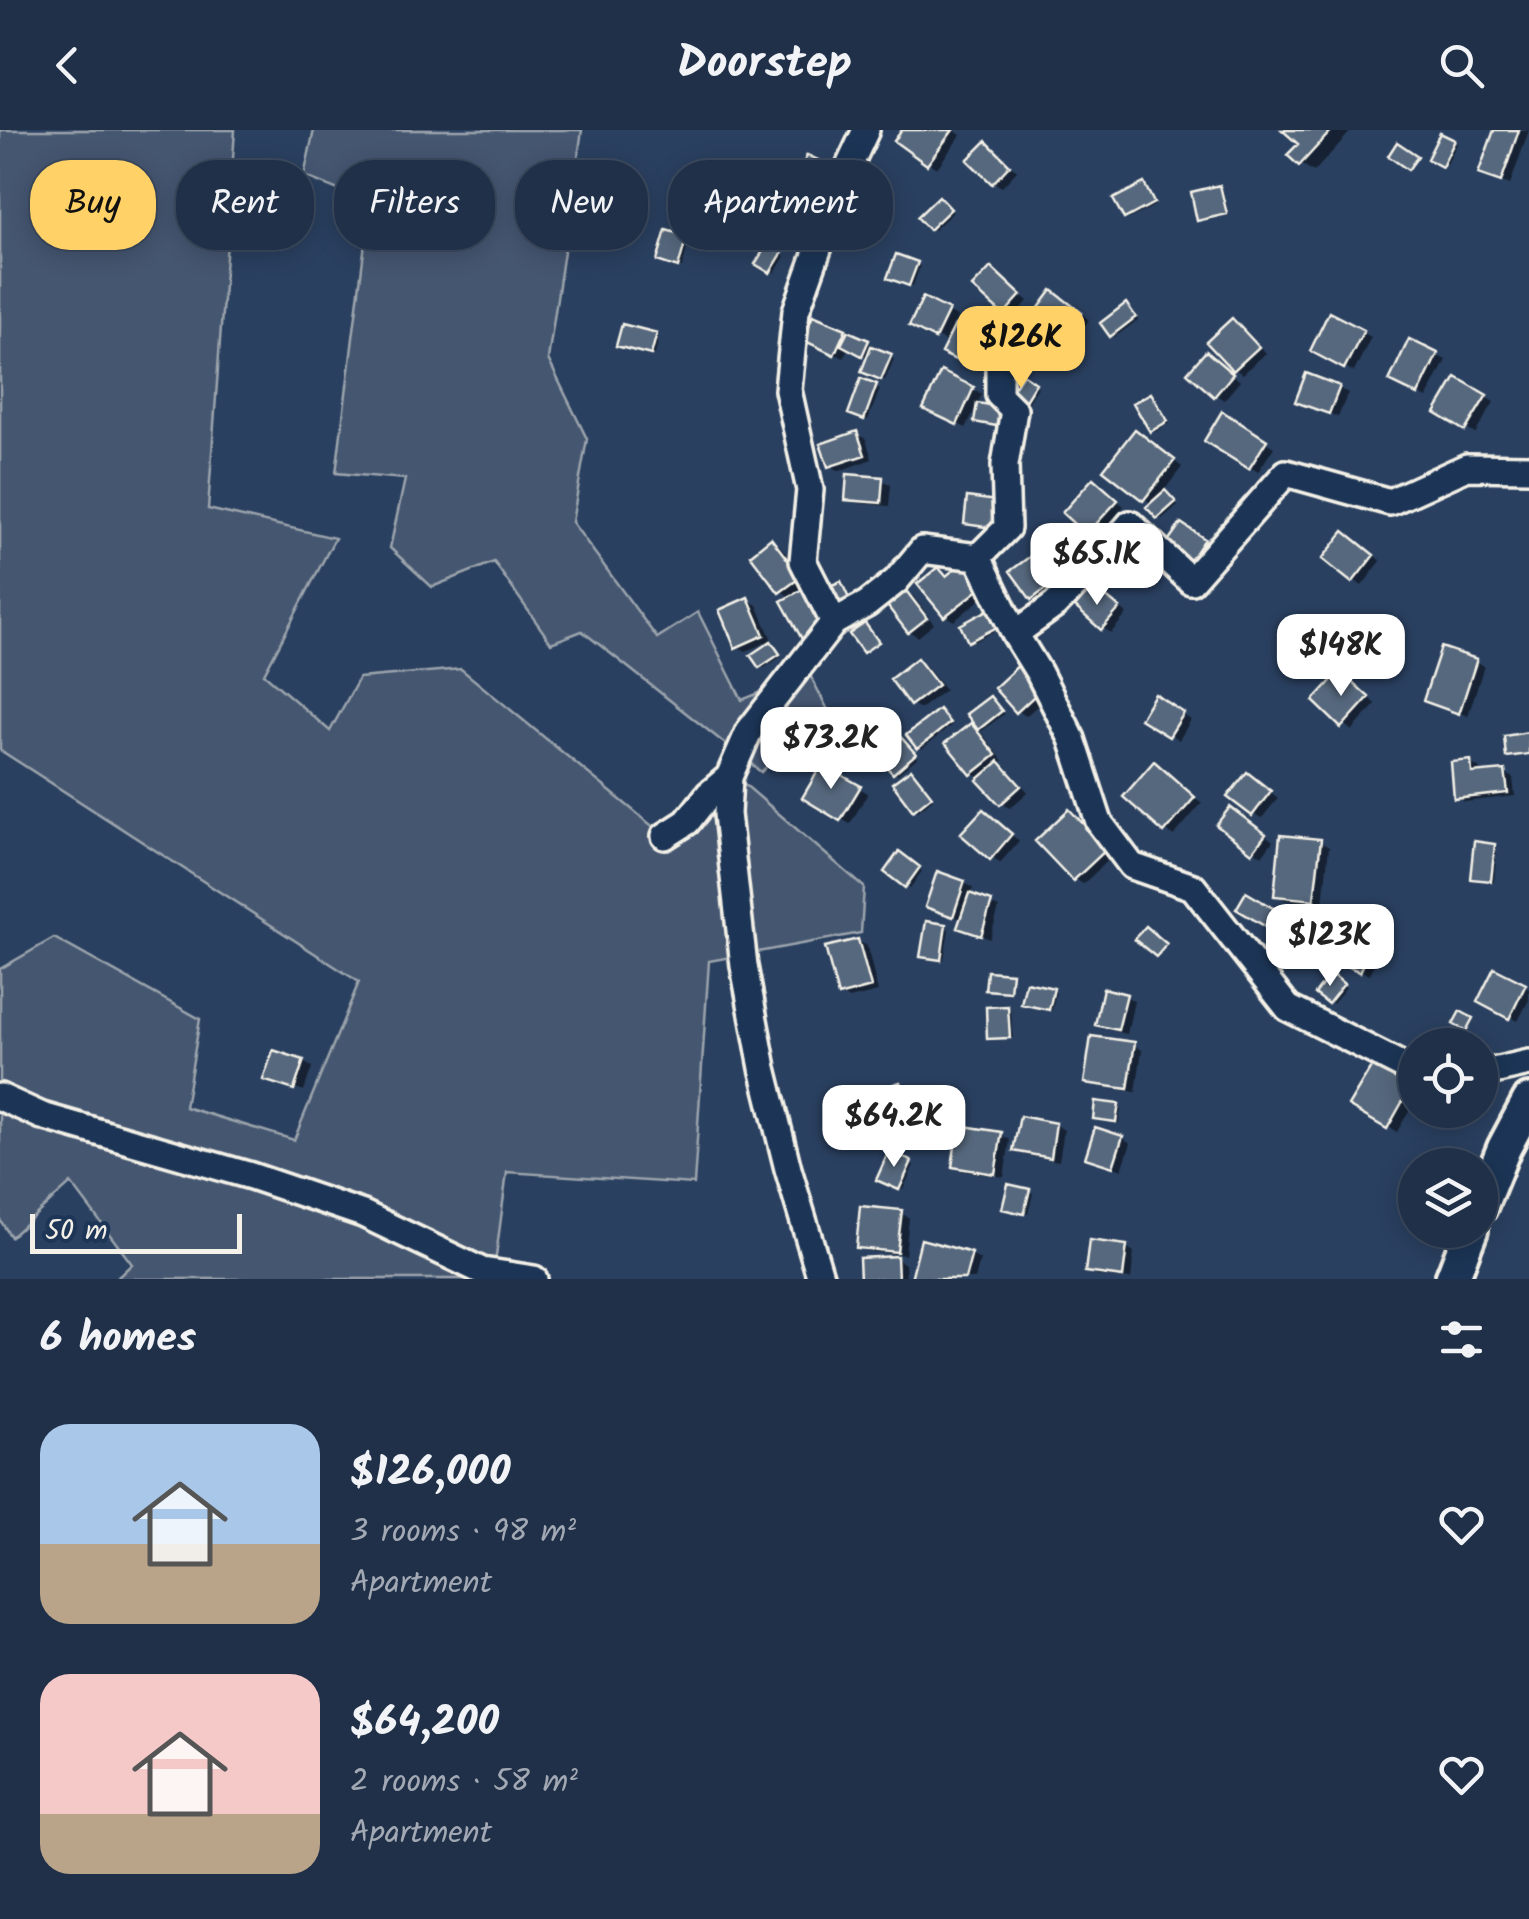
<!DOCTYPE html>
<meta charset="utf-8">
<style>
body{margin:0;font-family:Kalam,sans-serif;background:#2d3c52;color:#f1f3f6;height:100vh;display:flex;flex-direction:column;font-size:38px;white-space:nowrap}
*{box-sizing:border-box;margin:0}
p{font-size:32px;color:#a2a9b4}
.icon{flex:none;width:55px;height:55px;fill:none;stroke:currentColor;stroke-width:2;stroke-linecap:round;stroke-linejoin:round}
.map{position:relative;height:1149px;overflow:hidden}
.details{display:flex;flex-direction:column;background:#203048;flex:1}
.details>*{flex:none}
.top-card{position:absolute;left:30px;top:30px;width:1000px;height:90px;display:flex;gap:20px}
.tools{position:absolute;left:1398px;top:898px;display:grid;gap:20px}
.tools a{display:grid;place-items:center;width:100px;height:100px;border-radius:50%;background:#203048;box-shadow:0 5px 25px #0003,0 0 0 2px #3d4b60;font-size:50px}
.scale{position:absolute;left:30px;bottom:25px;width:212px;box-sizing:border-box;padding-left:10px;border:5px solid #f4f1e8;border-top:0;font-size:28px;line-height:35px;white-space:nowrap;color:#f4f1e8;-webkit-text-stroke:8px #1d3557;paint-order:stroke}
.price{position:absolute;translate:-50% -85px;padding:0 22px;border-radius:20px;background:#fff;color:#222;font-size:32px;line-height:65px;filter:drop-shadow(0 2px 5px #0008)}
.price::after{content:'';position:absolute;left:50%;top:60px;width:30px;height:22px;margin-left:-15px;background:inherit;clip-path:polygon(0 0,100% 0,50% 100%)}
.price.active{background:#ffd166;color:#111}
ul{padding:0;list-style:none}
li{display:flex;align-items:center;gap:30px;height:250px;padding:0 40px}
li span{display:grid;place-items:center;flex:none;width:280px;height:200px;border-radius:30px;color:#555}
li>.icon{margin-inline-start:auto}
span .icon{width:120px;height:120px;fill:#fffc;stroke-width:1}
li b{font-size:42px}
h2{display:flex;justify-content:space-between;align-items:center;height:120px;padding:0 40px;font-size:42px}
.pill{padding:0 35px;border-radius:40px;background:#203048;box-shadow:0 5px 25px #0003,0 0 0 2px #3d4b60;font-size:35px;line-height:90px}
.pill.active{background:#ffd166;color:#111}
header{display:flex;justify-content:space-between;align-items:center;height:130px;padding:0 40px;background:#203048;font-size:45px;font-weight:600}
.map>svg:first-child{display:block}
</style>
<header><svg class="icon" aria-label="back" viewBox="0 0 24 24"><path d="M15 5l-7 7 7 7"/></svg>Doorstep<svg class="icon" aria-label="search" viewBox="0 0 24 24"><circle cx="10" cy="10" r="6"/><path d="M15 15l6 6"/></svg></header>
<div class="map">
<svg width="1529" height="1149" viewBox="0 0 1529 1149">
<rect width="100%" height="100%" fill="#2a4060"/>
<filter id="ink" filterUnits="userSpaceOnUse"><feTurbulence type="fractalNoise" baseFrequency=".01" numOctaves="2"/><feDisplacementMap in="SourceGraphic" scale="20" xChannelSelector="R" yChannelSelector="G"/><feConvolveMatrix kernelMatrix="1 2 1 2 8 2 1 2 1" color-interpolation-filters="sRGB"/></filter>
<g filter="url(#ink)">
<path fill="#445771" stroke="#9ca4ac" stroke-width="2.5" d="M0 0H235L208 379 335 408 264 544 330 601 359 548 461 539 673 713 735 646 864 757 861 803 709 831 694 1054 507 1042 493 1149H116L132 1134 71 1053 11 1107 0 1090V839L54 808 200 889 185 977 294 1010 359 852 0 620Z
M314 0H582L548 229 587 309 572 392 657 508 698 482 742 570 809 543 828 580 761 642 582 501 551 513 494 432 432 457 390 418 405 349 336 343 370 73 304 46Z"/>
<path fill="#0007" d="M905 0H953L961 5 937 38 897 11Z
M1286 0H1352L1314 42 1301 34V14Z
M1496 0H1529L1510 55 1490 47Z
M1441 6 1457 14 1446 36 1430 28Z
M986 14 995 19 1017 41 1002 57 993 52Z
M1144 56 1147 58 1156 75 1129 89 1126 87Z
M1220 58 1223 60 1229 85 1203 91 1199 89Z
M942 71 953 82 934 100 931 98Z
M686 109 689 111 682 138 663 132Z
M769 116 785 126 775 143 759 133Z
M916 134 920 136 913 156 894 149Z
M991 140 1028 171 1013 188 1004 183Z
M1061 168 1089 190 1065 222 1056 217Z
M924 170 957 187 952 197 977 210 966 233 945 222 949 213 921 200Z
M1130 178 1138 190 1115 207 1112 205Z
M1330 185 1371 207 1354 242 1313 220Z
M815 188 871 214 870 218 894 229 885 250 864 241 869 227 848 217 844 228 814 214Z
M1233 191 1241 196 1266 223 1243 244 1234 239Z
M656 205 659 207 655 225 623 217Z
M1410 212 1446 230 1427 268 1400 255Z
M1215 229 1240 251 1224 270 1216 265Z
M942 245 982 264 966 298 935 283Z
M1024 248 1038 257 1025 278 1010 268Z
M1457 250 1494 272 1475 304 1438 282Z
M862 251 880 259 868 290 851 283Z
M1339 258 1348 263 1338 287 1307 275Z
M1151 265 1155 267 1170 293 1155 302 1152 300Z
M1223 285 1274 317 1258 342 1207 310Z
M857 304 866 309 872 329 839 341 830 336Z
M1144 307 1182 337 1163 362 1178 375 1162 389 1158 387 1153 374 1145 369Z
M882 350 891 355 889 376 857 373 848 368Z
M1094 351 1124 376 1096 408 1088 403Z
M1182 396 1207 413 1193 433 1168 416Z
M1133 409 1152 426 1133 447 1113 430Z
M1353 409 1381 431 1362 456 1325 429Z
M771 411 780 416 808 452 790 466 792 468 781 461Z
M1043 420 1052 425 1071 451 1041 473 1033 468Z
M939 440 949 446 992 460 954 491 946 486Z
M905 461 913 466 934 494 918 507 910 502Z
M1102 464 1127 484 1111 503 1103 498Z
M748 470 757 475 772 510 746 521 737 516Z
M990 482 1000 498 974 512 970 510Z
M771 514 782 526 764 538 761 536Z
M918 531 926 536 945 560 920 579 912 574Z
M1476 531 1484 536 1468 586 1426 570Z
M1341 544 1376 574 1352 601 1316 571Z
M998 558 1052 562 1026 586 1018 581Z
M1156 568 1191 590 1179 610 1143 588Z
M993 571 1004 584 982 601 970 585Z
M939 582 952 595 922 619 918 617Z
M971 596 981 602 1003 631 999 634 1008 639 1028 662 1010 678 1001 673 982 649 972 643Z
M903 610 918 627 898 644 894 642Z
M1470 633 1479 638 1480 645 1505 643 1513 648 1515 666 1465 672 1456 667Z
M1155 634 1202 673 1174 706 1166 701Z
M823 637 868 663 850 694 806 668Z
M914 644 933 669 918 681 915 679Z
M1256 650 1278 668 1262 688 1253 684Z
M983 682 1019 711 1000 733 964 704Z
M1069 682 1078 687 1114 725 1083 754 1075 749Z
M1240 685 1273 711 1262 726 1220 695Z
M1320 712 1329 717 1323 774 1285 770 1277 765Z
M1494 716 1497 718 1494 752 1476 749Z
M900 725 922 741 910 758 888 741Z
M939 744 964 753 973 758 970 766 999 778 990 809 960 797 963 790 937 780Z
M1247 766 1285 788 1278 801 1239 779Z
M1293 787 1325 806 1310 832 1278 813Z
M945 797 949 799 944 830 926 827Z
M1339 807 1378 825 1370 845 1340 831Z
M858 811 867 816 878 862 849 869 840 864Z
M1495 841 1529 859V870L1518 891 1480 871Z
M1332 847 1346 857 1333 874 1319 864Z
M1053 860 1056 862 1052 880 1027 874Z
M1126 866 1134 871 1127 904 1106 899 1097 894Z
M1008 878 1011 880 1013 908 993 909 990 907Z
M1134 915 1142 920 1136 962 1096 956 1087 951Z
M303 932 312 937 304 961 272 950Z
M1376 934 1415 957V970L1397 1002 1352 975Z
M900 955 909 960 919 990 891 999 883 994Z
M1118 976 1121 978 1119 993 1095 988Z
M1056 995 1064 1000 1059 1031 1025 1025 1016 1020Z
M1001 1005 1010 1010 1004 1047 963 1041 954 1036Z
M1122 1008 1131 1013 1122 1040 1088 1027Z
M890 1024 914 1035 903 1060 879 1049Z
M1029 1061 1033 1063 1028 1084 1008 1080Z
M901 1083 909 1088 905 1125 867 1121 858 1116Z
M1126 1117 1134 1122 1131 1149 1097 1146 1088 1141Z
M971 1125 980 1130 975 1149H913Z
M896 1128 905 1134 906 1149H863Z"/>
<path fill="#56677d" stroke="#f4f1e8" stroke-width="2.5" d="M902 0H953L927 35 894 11Z
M1282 0H1332L1299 36 1287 25 1298 14Z
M1494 0H1519L1501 52 1478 44Z
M1440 3 1455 10 1442 37 1427 29Z
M986 11 1010 35 992 54 967 30Z
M1397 12 1418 26 1408 40 1388 26Z
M807 25 840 40 826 70 794 55Z
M1144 53 1154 73 1124 89 1113 69Z
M1220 55 1227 84 1197 91 1191 62Z
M939 66 951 79 929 100 917 87Z
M666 100 687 106 678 138 657 131Z
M768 113 783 122 770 143 755 134Z
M896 124 918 132 909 156 887 148Z
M991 137 1021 165 1003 185 972 157Z
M1052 160 1082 183 1055 219 1025 197Z
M923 167 949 180 935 209 909 196Z
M1126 173 1136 187 1110 207 1100 193Z
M1329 182 1364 200 1344 239 1310 221Z
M813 185 846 199 834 225 803 210Z
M1232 188 1259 217 1233 241 1206 212Z
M622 194 657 203 651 225 616 216Z
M955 195 975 206 962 233 941 223Z
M848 201 869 210 862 226 841 215Z
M1409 209 1438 223 1418 265 1389 251Z
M871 216 892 224 881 250 861 242Z
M1206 221 1233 244 1214 267 1187 243Z
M941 241 974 257 957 295 923 279Z
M1306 243 1340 256 1329 284 1295 272Z
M1023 244 1036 253 1020 279 1006 269Z
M1456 247 1487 265 1465 301 1435 283Z
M861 248 877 254 864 290 848 284Z
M1151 263 1168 291 1150 302 1133 273Z
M977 273 1005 277 1002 297 974 292Z
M1222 281 1267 310 1249 339 1204 311Z
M1135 299 1175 330 1143 371 1103 340Z
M857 301 865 325 828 337 820 314Z
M847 344 883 347 881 373 845 370Z
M1093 348 1118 370 1086 405 1062 383Z
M1165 360 1176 372 1157 389 1146 377Z
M967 367 997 371 993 398 964 394Z
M1181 393 1205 409 1189 433 1164 417Z
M1344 401 1374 425 1352 453 1322 429Z
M1133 406 1150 423 1128 447 1110 430Z
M771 408 801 447 779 463 750 425Z
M1043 417 1064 445 1031 470 1010 441Z
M966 430 985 455 944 487 917 454 938 437 946 446Z
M841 451 852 475 834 483 823 459Z
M809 456 830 494 802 509 781 471Z
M1093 456 1120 478 1101 500 1075 477Z
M904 458 927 488 908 503 885 473Z
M748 467 764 505 735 518 719 480Z
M990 479 999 496 968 512 960 495Z
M865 493 879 512 863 523 849 504Z
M771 511 780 524 759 538 750 525Z
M1441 517 1477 529 1459 584 1423 571Z
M917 528 938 555 910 576 890 549Z
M1023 531 1045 556 1016 583 994 558Z
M1340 541 1369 567 1341 598 1313 571Z
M1155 564 1184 583 1169 607 1140 589Z
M990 566 1002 581 978 600 966 584Z
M939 579 950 593 917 619 906 605Z
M971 593 996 625 971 645 945 613Z
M1529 602V624L1506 627 1504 606Z
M899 605 916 624 893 644 877 626Z
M1471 630 1472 643 1505 640 1508 663 1454 669 1451 632Z
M999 631 1021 656 1000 675 977 650Z
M1154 631 1195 667 1164 703 1123 667Z
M822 634 861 656 840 691 802 668Z
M911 639 932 666 913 681 892 653Z
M1247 642 1271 661 1252 686 1227 667Z
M1230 677 1266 704 1252 723 1216 695Z
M983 679 1012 704 990 730 960 704Z
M1069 679 1107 719 1073 751 1035 711Z
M1280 705 1321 709 1314 770 1274 766Z
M1474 711 1495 714 1491 751 1470 749Z
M899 721 920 737 905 758 884 742Z
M937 741 965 751 953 787 925 777Z
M1246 762 1283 784 1273 801 1236 779Z
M969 763 992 771 981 806 957 798Z
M1292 783 1318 799 1300 829 1274 813Z
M926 791 946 794 941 830 920 827Z
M1146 796 1167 814 1156 827 1134 809Z
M1338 803 1371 818 1360 842 1328 827Z
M858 809 871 857 838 866 825 817Z
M1494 838 1526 854 1509 889 1477 872Z
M987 841 1012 843 1010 862 985 860Z
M1331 843 1344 854 1328 874 1315 864Z
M1026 852 1054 858 1049 880 1021 874Z
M1103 858 1127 864 1118 900 1095 895Z
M1008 876 1010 908 987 909 986 877Z
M1460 881 1473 888 1466 901 1453 894Z
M1091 906 1135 912 1128 959 1084 953Z
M273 920 304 930 294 960 263 950Z
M1375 931 1413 953 1387 999 1348 976Z
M900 952 912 985 881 996 869 962Z
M1095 971 1119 974 1116 992 1093 989Z
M1020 986 1056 993 1051 1028 1013 1021Z
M958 995 1002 1002 995 1044 952 1037Z
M1095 997 1123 1006 1113 1037 1085 1028Z
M889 1021 912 1031 899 1060 876 1050Z
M1008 1054 1030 1059 1024 1084 1002 1079Z
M860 1076 902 1080 897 1122 856 1118Z
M921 1109 972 1123 965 1149H911Z
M1089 1110 1127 1115 1123 1147 1085 1142Z
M897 1126 898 1149H860L859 1128Z"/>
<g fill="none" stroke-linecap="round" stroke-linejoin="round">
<defs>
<path id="minor" d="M999 216V265L1014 280 1005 335 1007 398 978 427 1015 504 1039 543 1072 609 1099 692 1132 736 1193 757 1288 878 1415 942
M834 492 803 431 810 360 788 260 796 181 843 49 866 0
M1015 504 1055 475 1096 434 1130 394 1191 451 1286 343 1390 372 1467 337 1529 338
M665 706 687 692 709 664 729 647
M1480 944 1529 933
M0 967 42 986 251 1046 363 1084 482 1141 534 1149
M821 1149 788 1039 763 938 744 836 727 684 729 647 749 601 834 492 867 474 896 451 922 420 978 427"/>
<path id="tertiary" d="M1480 1077 1504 1018 1529 971
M1452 1149 1471 1100"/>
</defs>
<use href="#minor" stroke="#f4f1e8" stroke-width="32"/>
<use href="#tertiary" stroke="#f4f1e8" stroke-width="40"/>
<use href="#minor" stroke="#1d3557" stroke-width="25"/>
<use href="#tertiary" stroke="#1d3557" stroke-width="32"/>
</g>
</g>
</svg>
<div class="tools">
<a><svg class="icon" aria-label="locate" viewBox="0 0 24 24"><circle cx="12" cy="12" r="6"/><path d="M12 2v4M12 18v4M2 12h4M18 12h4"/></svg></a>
<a><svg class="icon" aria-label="layers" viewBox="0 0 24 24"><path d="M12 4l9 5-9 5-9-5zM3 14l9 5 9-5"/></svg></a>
</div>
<div class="scale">50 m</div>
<b class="price active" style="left:1021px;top:261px">$126K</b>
<b class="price" style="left:1097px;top:478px">$65.1K</b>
<b class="price" style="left:1341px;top:569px">$148K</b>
<b class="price" style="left:831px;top:662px">$73.2K</b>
<b class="price" style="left:1330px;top:859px">$123K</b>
<b class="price" style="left:894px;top:1040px">$64.2K</b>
<div class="top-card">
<a class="pill active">Buy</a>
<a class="pill">Rent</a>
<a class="pill">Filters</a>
<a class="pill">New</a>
<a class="pill">Apartment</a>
</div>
</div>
<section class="details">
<h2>6 homes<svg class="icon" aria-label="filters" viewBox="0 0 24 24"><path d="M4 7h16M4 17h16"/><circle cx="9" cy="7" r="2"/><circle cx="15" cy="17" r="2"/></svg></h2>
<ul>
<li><span style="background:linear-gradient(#a9c7e8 60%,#b9a48a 0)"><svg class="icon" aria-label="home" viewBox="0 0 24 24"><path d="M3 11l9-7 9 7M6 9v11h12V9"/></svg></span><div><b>$126,000</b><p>3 rooms · 98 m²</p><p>Apartment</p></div><svg class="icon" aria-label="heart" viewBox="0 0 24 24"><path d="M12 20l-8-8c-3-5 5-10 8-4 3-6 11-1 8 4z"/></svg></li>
<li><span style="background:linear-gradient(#f6c9c9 70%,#b9a48a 0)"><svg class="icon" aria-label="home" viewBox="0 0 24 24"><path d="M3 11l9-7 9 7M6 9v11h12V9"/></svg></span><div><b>$64,200</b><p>2 rooms · 58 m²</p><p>Apartment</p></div><svg class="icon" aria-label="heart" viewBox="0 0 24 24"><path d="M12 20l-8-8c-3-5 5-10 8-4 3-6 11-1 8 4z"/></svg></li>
</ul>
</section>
